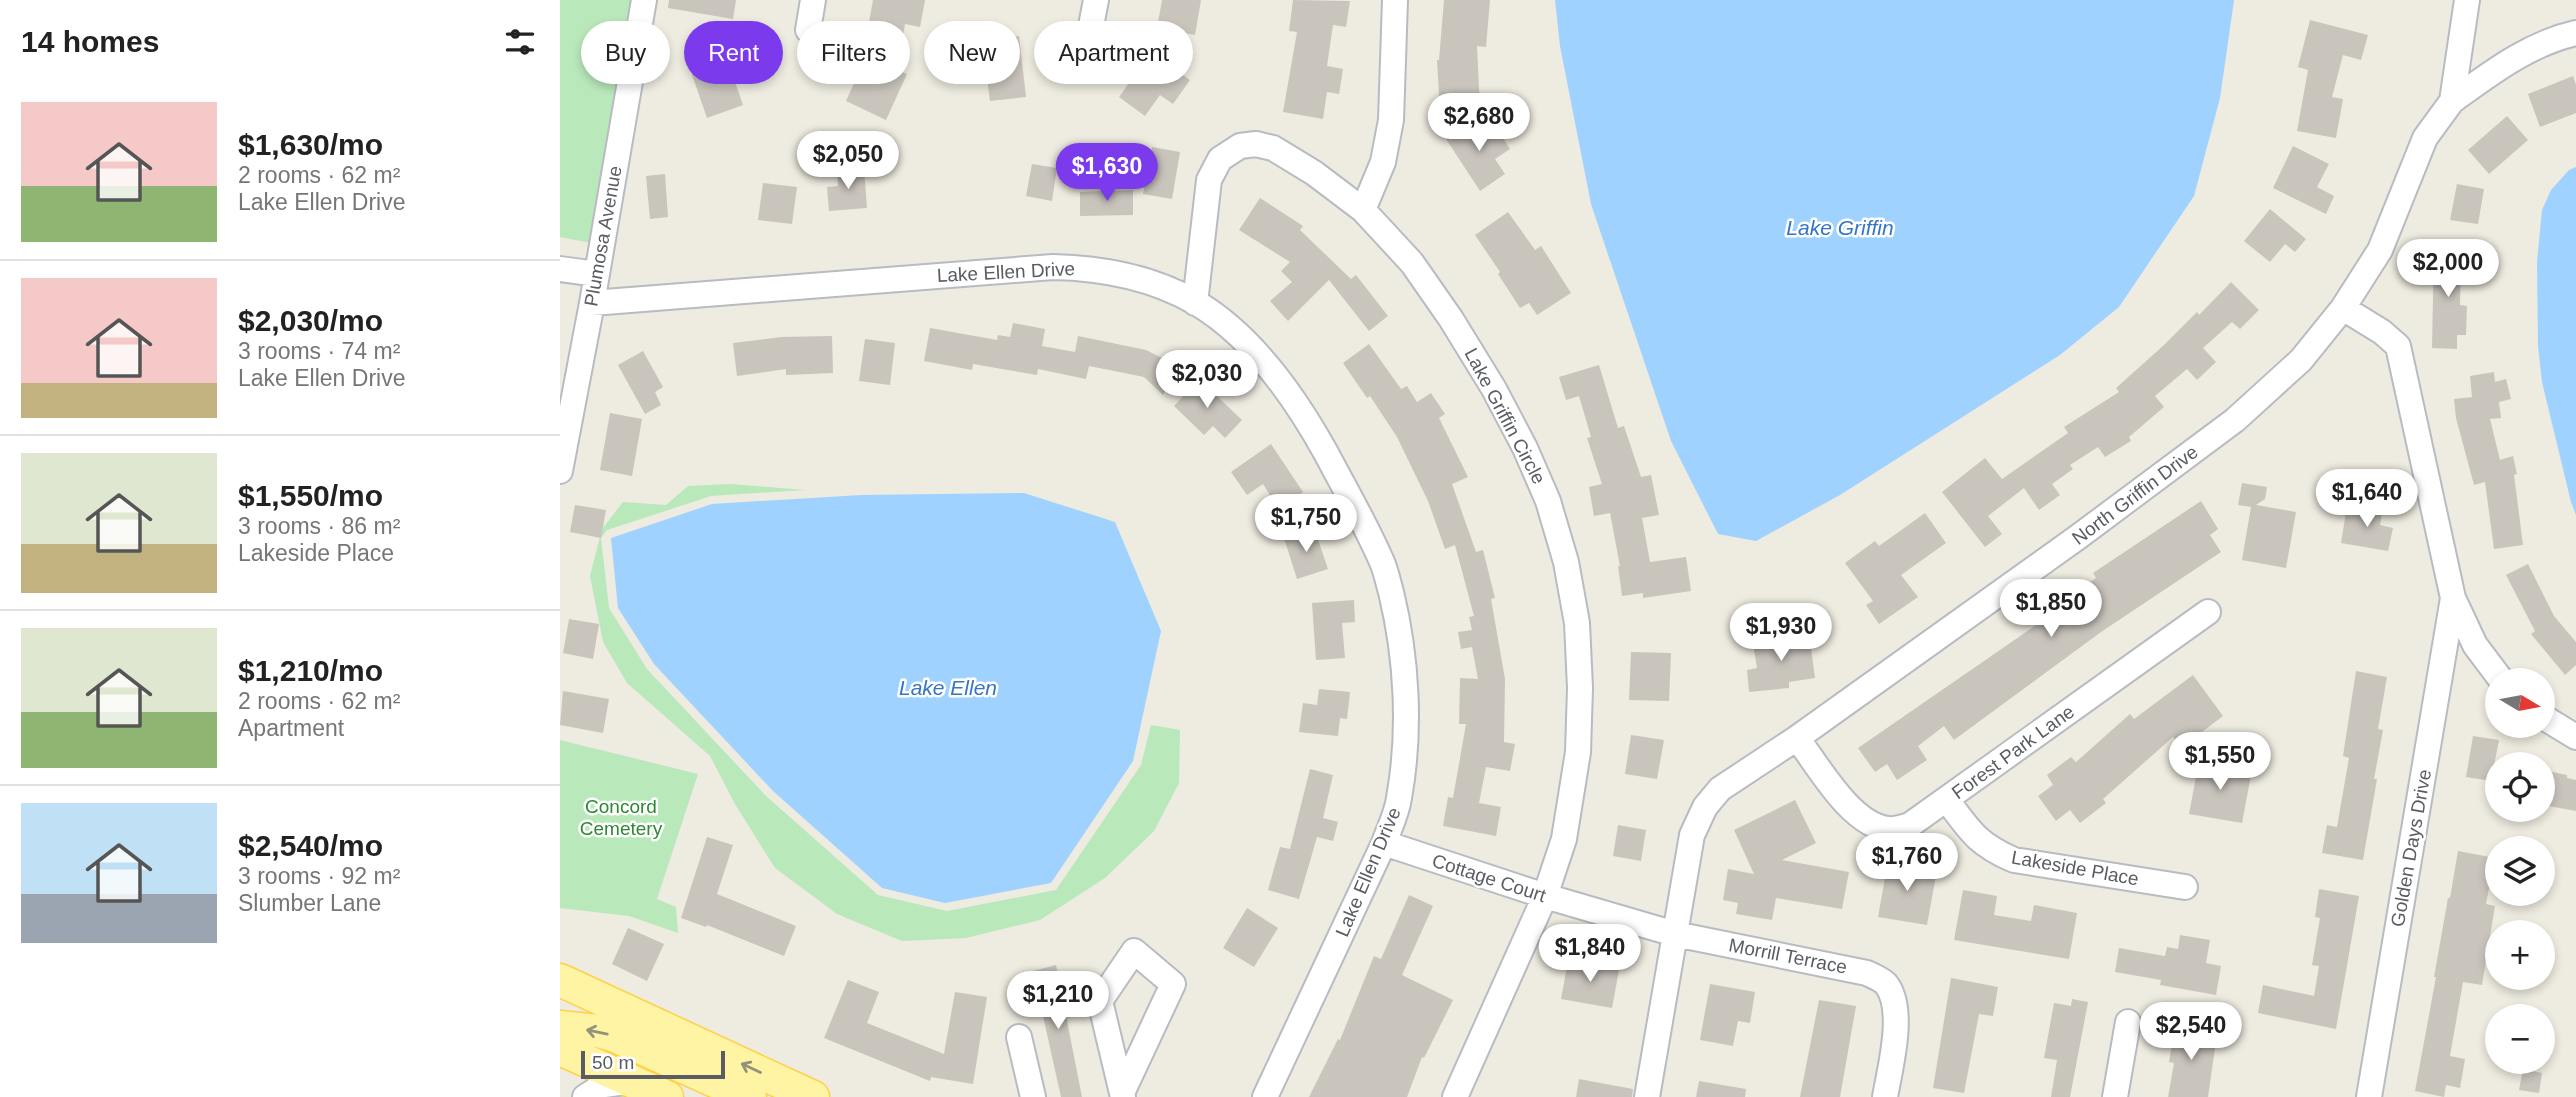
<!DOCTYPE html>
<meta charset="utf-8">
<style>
body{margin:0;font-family:Arial,sans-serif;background:#f6f6f6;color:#222;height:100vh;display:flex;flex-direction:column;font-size:26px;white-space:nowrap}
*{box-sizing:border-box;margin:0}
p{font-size:23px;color:#767676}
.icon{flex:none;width:38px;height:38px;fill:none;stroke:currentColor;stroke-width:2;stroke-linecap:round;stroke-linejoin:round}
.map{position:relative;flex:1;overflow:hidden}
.panel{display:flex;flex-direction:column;background:#fff;width:560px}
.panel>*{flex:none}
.top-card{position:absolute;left:21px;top:21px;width:665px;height:63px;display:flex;gap:14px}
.needle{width:46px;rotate:100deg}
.controls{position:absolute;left:1925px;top:668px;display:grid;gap:14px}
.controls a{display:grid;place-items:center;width:70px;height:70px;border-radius:50%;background:#fff;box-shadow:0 4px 10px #0003;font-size:35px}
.scale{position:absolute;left:21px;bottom:18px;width:144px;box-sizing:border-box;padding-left:7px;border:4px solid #595d63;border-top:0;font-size:19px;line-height:24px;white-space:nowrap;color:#595d63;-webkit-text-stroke:5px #fff;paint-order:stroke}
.price{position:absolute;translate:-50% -60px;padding:0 16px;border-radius:24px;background:#fff;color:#222;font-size:23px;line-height:46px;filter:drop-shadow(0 2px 4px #0008)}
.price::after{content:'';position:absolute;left:50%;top:42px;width:21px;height:16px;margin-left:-10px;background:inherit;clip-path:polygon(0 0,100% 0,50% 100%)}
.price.selected{background:#7c3aed;color:#fff}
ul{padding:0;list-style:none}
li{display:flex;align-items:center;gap:21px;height:175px;padding:0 21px}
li+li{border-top:2px solid #e0e0e0}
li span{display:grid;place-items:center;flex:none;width:196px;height:140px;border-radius:0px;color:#555}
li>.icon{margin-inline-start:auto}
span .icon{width:84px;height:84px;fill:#fffc;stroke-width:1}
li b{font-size:30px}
h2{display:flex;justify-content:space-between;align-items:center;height:84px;padding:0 21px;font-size:30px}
.chip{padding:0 24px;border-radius:32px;background:#fff;box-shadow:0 4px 10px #0003;font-size:24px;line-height:63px}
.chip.selected{background:#7c3aed;color:#fff}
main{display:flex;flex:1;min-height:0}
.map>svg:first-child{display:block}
</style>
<main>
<section class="panel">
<h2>14 homes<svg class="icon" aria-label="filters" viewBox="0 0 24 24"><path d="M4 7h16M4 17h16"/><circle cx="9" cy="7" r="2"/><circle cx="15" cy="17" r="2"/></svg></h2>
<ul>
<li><span style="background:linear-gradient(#f6c9c9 60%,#8fb573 0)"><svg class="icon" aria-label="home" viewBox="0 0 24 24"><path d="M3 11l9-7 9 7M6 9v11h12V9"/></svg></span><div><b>$1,630/mo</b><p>2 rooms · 62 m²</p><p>Lake Ellen Drive</p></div></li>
<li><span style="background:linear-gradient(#f6c9c9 75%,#c2b280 0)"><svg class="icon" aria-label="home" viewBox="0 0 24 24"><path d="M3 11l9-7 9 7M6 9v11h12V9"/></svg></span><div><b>$2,030/mo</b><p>3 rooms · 74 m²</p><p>Lake Ellen Drive</p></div></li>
<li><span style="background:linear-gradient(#dfe7d0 65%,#c2b280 0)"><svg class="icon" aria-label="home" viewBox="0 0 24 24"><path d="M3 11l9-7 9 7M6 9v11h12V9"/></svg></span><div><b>$1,550/mo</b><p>3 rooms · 86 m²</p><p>Lakeside Place</p></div></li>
<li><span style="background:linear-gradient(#dfe7d0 60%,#8fb573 0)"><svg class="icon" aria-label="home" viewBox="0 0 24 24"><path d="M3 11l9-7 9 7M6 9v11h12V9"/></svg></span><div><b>$1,210/mo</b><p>2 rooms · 62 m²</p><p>Apartment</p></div></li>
<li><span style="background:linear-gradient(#bfe0f5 65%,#9aa5b1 0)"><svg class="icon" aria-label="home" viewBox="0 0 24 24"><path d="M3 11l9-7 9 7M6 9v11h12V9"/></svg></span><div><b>$2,540/mo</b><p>3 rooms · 92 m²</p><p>Slumber Lane</p></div></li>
</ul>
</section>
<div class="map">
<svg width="2016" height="1097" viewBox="0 0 2016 1097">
<rect width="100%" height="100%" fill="#eeebe0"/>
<path fill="#b9e8bb" d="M0 0H84L42 245 0 237Z
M171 484 245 490 151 496 47 530 41 538 49 608 87 669 206 796 318 895 387 911 496 890 581 765 591 725 620 730 619 783 594 831 545 878 480 920 406 938 342 941 277 914 215 868 175 804 150 756 67 683 43 642 30 576 42 529 63 502 106 505 128 486Z
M0 740 138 774 97 899 116 907 118 933 69 916 0 908Z"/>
<path fill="#9fd2ff" d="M995 0H1674L1660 98 1634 196 1559 307 1500 355 1280 495 1196 541 1158 534 1111 441 1031 204 1000 46Z
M2016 167V515L2011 502 1982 382 1978 346 1977 262 1982 210 1991 190 2009 170Z
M464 493 555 522 601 631 573 761 491 883 385 903 322 888 213 791 94 664 58 608 51 538 152 504 301 495Z"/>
<path fill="#c9c5bd" d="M109 0H176L173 19 108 8Z
M313 0H365L360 27 345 24 337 70 347 74 326 120 286 101 318 30 308 28Z
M602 0H641L635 35 597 28Z
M733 0 790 1 786 27 773 25 767 66 783 69 779 94 767 92 763 119 723 112 737 32 729 31Z
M884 0H930L926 47 917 46 920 109 880 111 877 60H879Z
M1750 20 1808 35 1801 60 1783 55 1772 97 1783 99 1776 138 1737 131 1748 70 1738 67Z
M459 36 466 97 430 101 422 41Z
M591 52 630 80 613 104 600 95 585 116 559 97Z
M165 53 183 105 147 118 129 66Z
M2013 76 2016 85V113L1980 127 1968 94Z
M921 116 922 140 938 130 950 149 935 159 945 174 920 191 886 139Z
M1947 116 1968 140 1929 174 1908 150Z
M1733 146 1769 164 1757 187 1774 196 1766 214 1713 188Z
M592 147 620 152 612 199 583 194Z
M472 164 497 168 492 201 466 196Z
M304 168 307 208 269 211 267 187 278 186 277 171Z
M105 174 108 217 90 219 86 176Z
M203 183 237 187 232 224 198 220Z
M1897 184 1924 189 1918 224 1890 220Z
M573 190V215L520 216V192Z
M700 198 743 226 740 230 791 279 796 275 828 316 809 331 769 280 728 321 710 301 732 282 721 271 730 262 679 230Z
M1710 209 1746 239 1735 252 1725 244 1710 262 1684 241Z
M948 212 975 250 981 246 1011 293 977 315 969 303 960 308 938 274 940 272 915 235Z
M1874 246 1901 247 1900 305 1907 306 1906 335H1897V349L1872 348Z
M1671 282 1699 310 1680 329 1672 322 1643 348 1656 362 1637 380 1627 369 1595 396 1604 407 1569 437 1571 441 1545 457 1538 447 1510 465 1513 469 1492 484 1500 495 1479 510 1464 488 1428 516 1442 534 1425 547 1382 492 1425 458 1442 479 1508 433 1504 427 1559 392 1556 388 1604 345 1637 312 1639 315Z
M453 323 485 329 482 346 515 352 518 336 586 350 618 366 603 395 584 377 529 366 526 379 478 369 477 375 413 364 412 370 364 361 370 328 437 340 438 335 450 337Z
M272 336 273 373 226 375V369L177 376 173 343 221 337Z
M305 339 335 343 330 385 299 381Z
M809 344 841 389 847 386 857 402 871 393 885 414 879 418 908 477 892 484 916 552 923 550 935 598 931 599 945 679 944 742 955 744 950 771 926 767 919 803 941 807 936 836 883 826 888 797 893 798 906 724H899L900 678 918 679 912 647 901 649 898 632 912 630 909 617 914 616 895 545 885 549 868 501 837 437 810 396 807 398 783 363Z
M83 351 103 387 95 392 101 405 85 414 58 365Z
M1039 365 1058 428 1064 426 1081 477 1091 475 1099 515 1082 518 1090 562 1126 557 1131 591 1083 598V593L1062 596 1058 566H1060L1050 513 1034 516 1029 487 1042 484 1027 438 1031 437 1019 396 1006 400 999 377Z
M1934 372 1935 382 1946 379 1951 399 1939 402 1941 418 1930 419 1940 460 1953 456 1957 474 1954 475 1963 545 1934 549 1925 482 1914 485 1896 418 1894 399 1912 397 1910 376Z
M639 379 682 420 665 438 653 426 644 435 614 406Z
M50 413 82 419 72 476 40 470Z
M711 444 743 492 718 508 703 484 687 495 671 472Z
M1682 483 1707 487 1705 499 1696 505 1736 512 1726 568 1682 560 1691 507 1678 505Z
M1641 501 1658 529 1650 535 1661 552 1541 632 1394 740 1384 726 1358 746 1367 760 1337 780 1327 764 1315 772 1298 748 1476 625 1474 621 1536 578 1533 573Z
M1798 503 1823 508 1820 525 1833 528 1828 551 1781 543 1786 512 1797 514Z
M15 505 46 510 41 538 10 532Z
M1365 513 1386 543 1341 575 1358 597 1319 624 1306 605 1313 601 1285 563 1315 541 1319 546Z
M754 528 768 569 737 579 724 538Z
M1968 564 1994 616 2016 642V665L2005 675 1971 634 1975 631 1946 575Z
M794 600 795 622 782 623 785 658 756 660 752 603Z
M9 619 39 624 33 659 3 653Z
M1249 633 1255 678 1229 682V688L1189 692 1187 670 1197 668 1193 644 1228 638V635Z
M1071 652 1111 653 1109 701 1069 700Z
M1796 671 1827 677 1818 729 1823 730 1814 779H1817L1803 860 1762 853 1767 825 1777 827 1789 758 1783 756Z
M1633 675 1663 716 1621 748 1613 737 1543 799 1546 803 1520 823 1510 810 1496 821 1478 796 1493 785 1487 775 1511 757 1516 762 1570 714 1574 719Z
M759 689 790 692 787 719 780 718 778 736 739 732 743 703 757 705Z
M3 691 49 699 43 733 0 725Z
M1071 735 1104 740 1097 779 1065 774Z
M1913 736 1939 740 1931 781 1906 777Z
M1639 761 1692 770 1682 823 1629 814Z
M750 769 773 775 763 818 778 822 773 841 757 837 739 899 708 890 720 847 730 849Z
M1983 770 2007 775V778L2016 780V811L1983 805Z
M1235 800 1256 843 1222 860 1289 872 1282 909 1216 898 1212 920 1176 914 1178 903 1163 900 1168 869 1194 874 1174 830Z
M1058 825 1086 830 1081 861 1053 856Z
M147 837 173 845 157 894 236 926 224 956 147 925 146 927 121 918Z
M1898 851 1935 858 1926 904 1935 906 1922 985 1903 982 1890 1056 1905 1059 1900 1088 1886 1085 1884 1097 1855 1091 1876 977H1874L1888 898H1890Z
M1328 861 1377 870 1367 925 1318 917Z
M1759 889 1799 896 1776 1029 1698 1013 1703 985 1754 996 1759 966 1752 965 1760 918 1755 917Z
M1403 890 1437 896 1434 915 1471 921 1474 905 1517 913 1509 959 1394 940Z
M849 895 873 906 842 975 893 1000 864 1058 862 1057 847 1097H749L778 1039 780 1040 814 956 821 959Z
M687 908 718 928 694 967 663 948Z
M68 928 104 944 87 981 52 964Z
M1620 935 1650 940 1646 963 1661 966 1656 995 1600 985 1601 980 1555 972 1559 948 1605 956 1607 947 1618 949Z
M1008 961 1059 970 1052 1008 1001 999Z
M496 965 522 1097H501L473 971Z
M1391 978 1438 987 1433 1016 1419 1014 1404 1093 1373 1088Z
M288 980 319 992 307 1023 384 1054 395 992 427 997 413 1084 371 1077 370 1081 264 1038Z
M1150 984 1195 992 1190 1023 1178 1021 1173 1046 1140 1040Z
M1512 999 1528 1002 1510 1097H1491L1497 1060 1484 1058 1494 1003 1511 1006Z
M1259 1000 1296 1006 1280 1097H1240Z
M1616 1021 1644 1026 1642 1038 1656 1041 1648 1097H1608L1614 1063 1609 1062Z
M1963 1069 1982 1073 1979 1093 1959 1090Z
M1019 1079 1073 1089 1072 1097H1016Z
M1139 1081 1186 1089 1185 1097H1136Z"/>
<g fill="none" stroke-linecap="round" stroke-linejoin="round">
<defs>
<path id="minor" d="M248 30 253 0
M530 31 536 0
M1892 101C1931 73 1968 44 2016 33
M803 210 823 162 831 120 835 0
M0 269 37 274
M32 303 493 267C543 268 591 277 635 302 692 335 735 397 766 453 785 489 806 525 822 562 826 571 828 582 831 592 847 658 851 731 839 798 837 813 829 829 824 843L705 1097
M635 303 649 180 660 159 680 146 696 144 713 148 754 173 803 210 852 263 891 319 934 389 965 448 988 501 1006 562 1017 623 1020 688 1018 752 1004 839 985 896 895 1097
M1783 308 1822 332 1838 346 1893 598 1915 645 1942 681
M0 471 32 303 84 0
M1983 717 2016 737
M1237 738C1259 767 1291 825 1328 829 1335 830 1343 827 1350 825L1648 612
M1387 800C1410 831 1417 844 1454 860L1625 887
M824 843 985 896 1115 934 1307 973C1313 976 1321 979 1326 984 1346 1009 1330 1068 1325 1097
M459 1037 473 1097
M562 1093 613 984 574 951 540 1001 562 1093 563 1097
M25 1097 44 1085 72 1081
M1087 1097 1132 835 1145 807 1160 789 1237 738 1518 537 1675 420 1741 360 1783 308 1820 250 1865 138 1892 101 1907 0
M1555 1097 1568 1022
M1809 1097 1893 598"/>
<path id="major" d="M0 980 253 1097
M0 1027 38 1031 55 1036 190 1097
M0 1049 107 1097"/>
</defs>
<use href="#minor" stroke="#b8bbc1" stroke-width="28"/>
<use href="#major" stroke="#ffd148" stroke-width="35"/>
<use href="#minor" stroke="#fff" stroke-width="24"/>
<use href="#major" stroke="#fff3a4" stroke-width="32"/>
</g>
<defs><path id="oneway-shaft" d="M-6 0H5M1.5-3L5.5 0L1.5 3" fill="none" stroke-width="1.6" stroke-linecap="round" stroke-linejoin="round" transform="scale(1.75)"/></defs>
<g stroke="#93927a">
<use href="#oneway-shaft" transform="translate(37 1032) rotate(-168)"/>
<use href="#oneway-shaft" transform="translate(191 1068) rotate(-155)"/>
</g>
<g text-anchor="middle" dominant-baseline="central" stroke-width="5" stroke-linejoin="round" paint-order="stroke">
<g font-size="19" fill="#595d63" stroke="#fff">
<text transform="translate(43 236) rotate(-80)">Plumosa Avenue</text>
<text transform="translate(446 272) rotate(-3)">Lake Ellen Drive</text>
<text transform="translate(945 416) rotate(62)">Lake Griffin Circle</text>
<text transform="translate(1575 495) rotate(-37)">North Griffin Drive</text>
<text transform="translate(1453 752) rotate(-36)">Forest Park Lane</text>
<text transform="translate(1851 848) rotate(-80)">Golden Days Drive</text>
<text transform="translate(1515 868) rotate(10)">Lakeside Place</text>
<text transform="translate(808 872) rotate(-67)">Lake Ellen Drive</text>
<text transform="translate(929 878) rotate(18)">Cottage Court</text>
<text transform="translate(1228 956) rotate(11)">Morrill Terrace</text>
</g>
<g font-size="19" fill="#2d8733" stroke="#fff">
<text x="61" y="806">Concord<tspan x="61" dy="22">Cemetery</tspan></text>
</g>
<g font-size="21" font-style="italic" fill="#3476c5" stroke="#fff">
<text x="1280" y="227">Lake Griffin</text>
<text x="388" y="687">Lake Ellen</text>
</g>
</g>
</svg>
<div class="controls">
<a><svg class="needle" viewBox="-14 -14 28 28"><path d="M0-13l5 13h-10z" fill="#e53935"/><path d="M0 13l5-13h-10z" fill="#767676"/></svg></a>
<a><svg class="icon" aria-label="locate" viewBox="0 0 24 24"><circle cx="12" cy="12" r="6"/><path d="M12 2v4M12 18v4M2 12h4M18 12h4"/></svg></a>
<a><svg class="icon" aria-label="layers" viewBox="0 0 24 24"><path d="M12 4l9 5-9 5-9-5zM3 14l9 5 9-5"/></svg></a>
<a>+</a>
<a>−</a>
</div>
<div class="scale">50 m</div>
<b class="price" style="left:919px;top:153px">$2,680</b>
<b class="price" style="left:288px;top:191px">$2,050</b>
<b class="price selected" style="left:547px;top:203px">$1,630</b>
<b class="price" style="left:1888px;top:299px">$2,000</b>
<b class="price" style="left:647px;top:410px">$2,030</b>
<b class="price" style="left:1807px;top:529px">$1,640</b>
<b class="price" style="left:746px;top:554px">$1,750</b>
<b class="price" style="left:1491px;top:639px">$1,850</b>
<b class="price" style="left:1221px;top:663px">$1,930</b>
<b class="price" style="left:1660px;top:792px">$1,550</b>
<b class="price" style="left:1347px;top:893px">$1,760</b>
<b class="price" style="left:1030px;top:984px">$1,840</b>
<b class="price" style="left:498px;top:1031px">$1,210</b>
<b class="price" style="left:1631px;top:1062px">$2,540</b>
<div class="top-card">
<a class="chip">Buy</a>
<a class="chip selected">Rent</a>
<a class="chip">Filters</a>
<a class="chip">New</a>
<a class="chip">Apartment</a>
</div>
</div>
</main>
